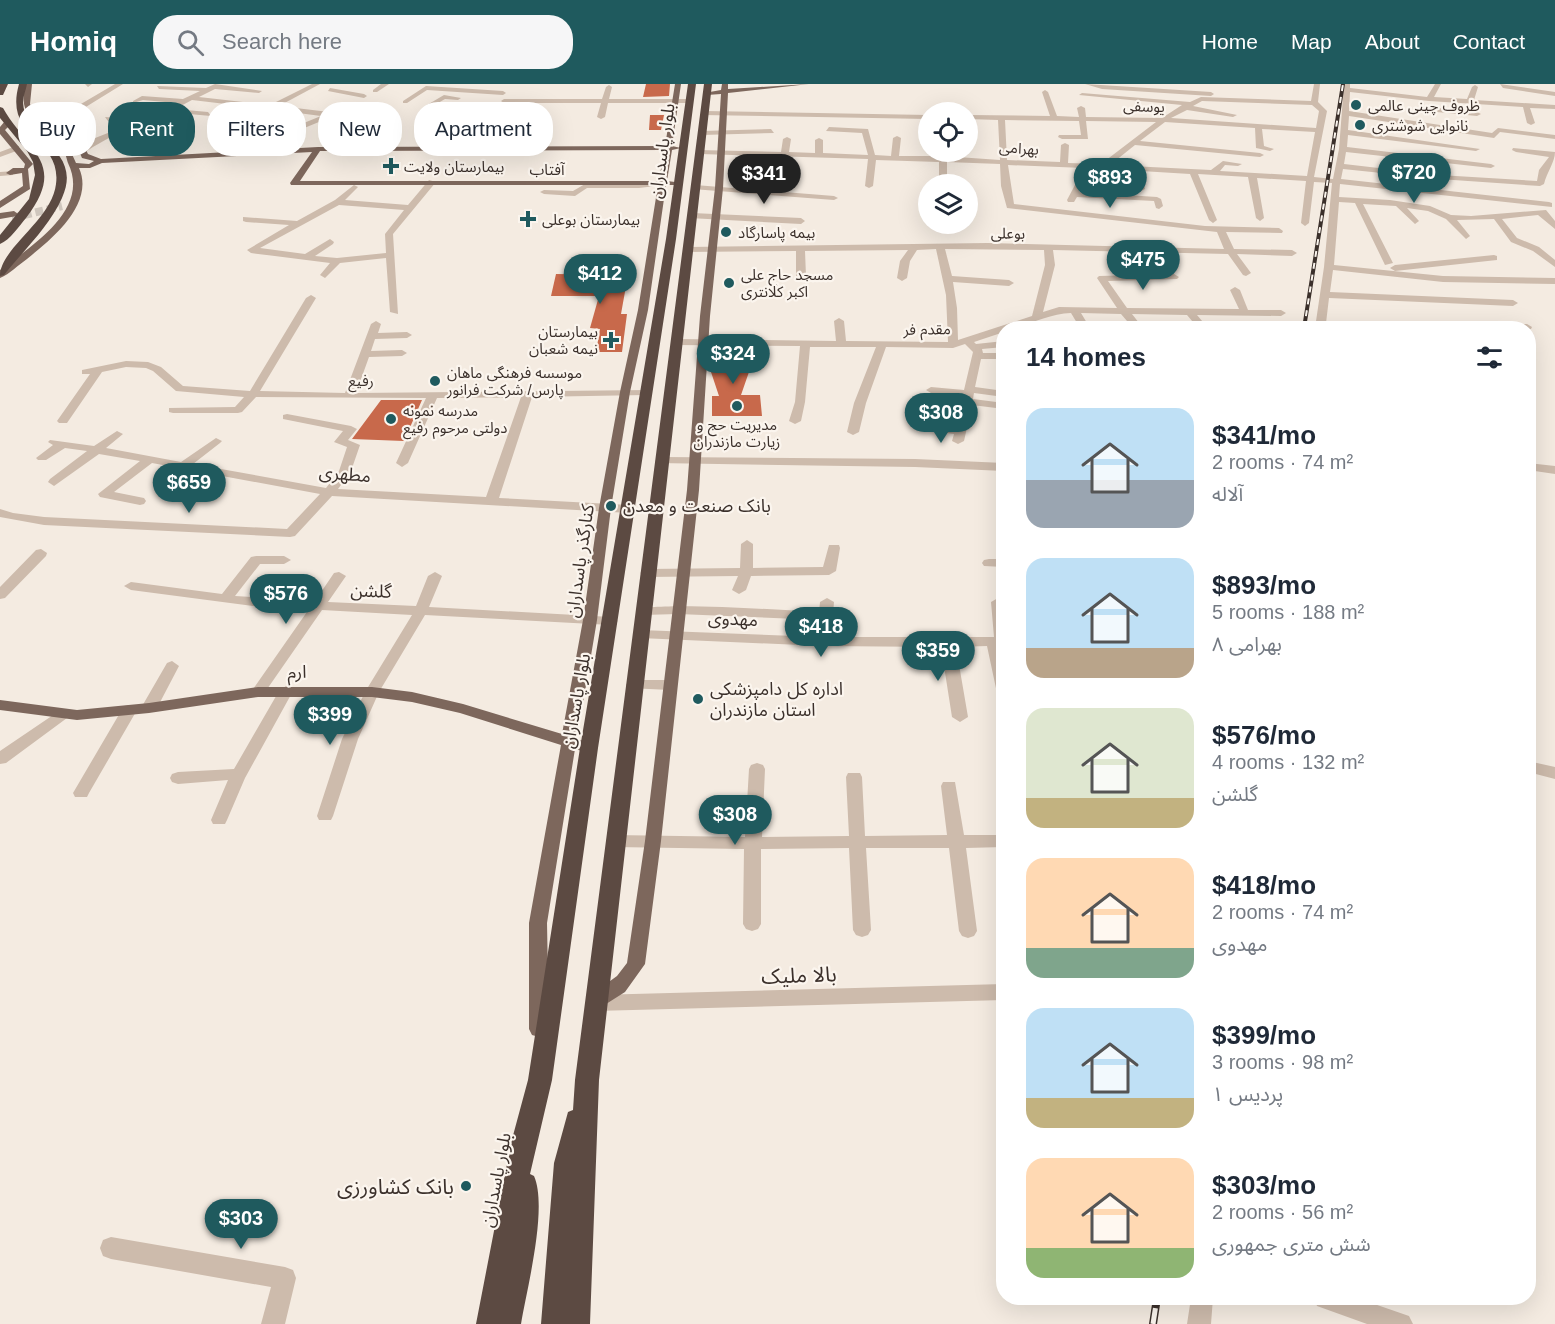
<!DOCTYPE html>
<meta charset="utf-8">
<style>
body{margin:0;font-family:Helvetica,"Noto Sans Arabic",sans-serif;background:#f6f6f7;color:#1f2937;height:100vh;display:flex;flex-direction:column;font-size:22px;white-space:nowrap}
*{box-sizing:border-box;margin:0}
p{font-size:20px;color:#747a83}
.icon{flex:none;width:33px;height:33px;fill:none;stroke:currentColor;stroke-width:2;stroke-linecap:round;stroke-linejoin:round}
.map{position:relative;flex:1;overflow:hidden}
.panel{position:absolute;left:996px;top:237px;width:540px;height:984px;display:flex;flex-direction:column;background:#fff;border-radius:24px;box-shadow:0 6px 24px #0002}
.panel>*{flex:none}
.hud{position:absolute;left:18px;top:18px;width:570px;height:54px;display:flex;gap:12px}
.fabs{position:absolute;left:918px;top:18px;display:grid;gap:12px}
.fabs a{display:grid;place-items:center;width:60px;height:60px;border-radius:50%;background:#fff;box-shadow:0 6px 24px #0002;font-size:30px}
.price{position:absolute;translate:-50% -51px;padding:0 14px;border-radius:21px;background:#1f5a5e;color:#fff;font-size:20px;line-height:39px;filter:drop-shadow(0 2px 3px #0008)}
.price::after{content:'';position:absolute;left:50%;top:36px;width:18px;height:14px;margin-left:-9px;background:inherit;clip-path:polygon(0 0,100% 0,50% 100%)}
.price.active{background:#222;color:#fff}
ul{padding:0;list-style:none}
li{display:flex;align-items:center;gap:18px;height:150px;padding:0 30px}
li span{display:grid;place-items:center;flex:none;width:168px;height:120px;border-radius:18px;color:#555}
li>.icon{margin-inline-start:auto}
span .icon{width:72px;height:72px;fill:#fffc;stroke-width:1}
li b{font-size:26px}
h2{display:flex;justify-content:space-between;align-items:center;height:72px;padding:0 30px;font-size:26px}
.pill{padding:0 21px;border-radius:24px;background:#fff;box-shadow:0 6px 24px #0002;font-size:21px;line-height:54px}
.pill.active{background:#1f5a5e;color:#fff}
header{display:flex;align-items:center;gap:36px;box-sizing:border-box;height:84px;padding:0 30px;background:#1f5a5e;color:#fff}
header strong{font-size:28px}
nav{display:flex;gap:33px;margin-inline-start:auto;font-size:21px}
.search{width:420px;height:54px;background:#f6f6f7;display:flex;align-items:center;gap:15px;box-sizing:border-box;padding:0 21px;border-radius:24px;color:#747a83;font-size:22px}
.map>svg:first-child{display:block}
</style>
<header>
<strong>Homiq</strong>
<div class="search"><svg class="icon" aria-label="search" viewBox="0 0 24 24"><circle cx="10" cy="10" r="6"/><path d="M15 15l6 6"/></svg>Search here</div>
<nav><a>Home</a><a>Map</a><a>About</a><a>Contact</a></nav>
</header>
<div class="map">
<svg width="1555" height="1240" viewBox="0 0 1555 1240">
<rect width="100%" height="100%" fill="#f4ebe1"/>
<path fill="#c8694b" d="M646 0H670L669 12 643 13Z
M650 31H664L661 46H649Z
M556 190 628 191 621 230H627L622 268H596L600 245 590 244 599 212H551Z
M725 264H738L747 273 750 285 741 311H760L762 332H712V312H719L709 282 712 273Z
M381 316H422L404 357 352 355Z"/>
<g fill="none" stroke-linecap="round" stroke-linejoin="round">
<path stroke="#cfc6bd" stroke-width="8" stroke-dasharray="8 4" stroke-linecap="butt" d="M12 134 62 122"/>
<path fill="#cdbbac" fill-rule="evenodd" d="M85 0H92L88 3Z
M115 0H123L76 29 69 27Z
M215 0 262 7 259 9 215 5 199 13 270 21 312 0H320L279 22 329 28 356 20 358 23 340 30 367 33 386 24 393 26 332 53 329 49 359 36 331 33 297 47 294 43 321 32 260 24 246 31 283 35 280 39 234 32 251 23 192 16 175 25 208 28 211 32 167 28 147 39 173 43 135 62 160 66 159 68 122 66V62L160 44C129 41 111 52 85 68L70 64 133 39 108 37 105 33 141 36 176 19 143 16 133 19V17L142 12 183 15 200 7 159 5 157 2 206 4Z
M381 0H389L377 8H373V6Z
M1085 0 1211 8 1214 10 1211 12 1102 5Z
M1314 0H1320L1318 18 1327 27 1314 93 1333 95 1339 65 1344 0H1350V4L1427 13 1435 0H1441L1434 13 1467 15 1472 3 1475 1 1478 3 1474 16 1555 21V25L1530 24 1535 39 1531 41 1527 39 1523 23 1429 17 1350 8 1349 27 1492 49 1498 44 1555 51V55L1500 48 1494 54 1349 32 1348 46 1480 65 1476 67 1348 51 1347 63 1491 80 1495 82 1491 84 1346 68 1344 80 1439 91 1537 97 1539 86 1549 73 1516 68 1512 66 1513 64 1555 68C1555 78 1547 88 1544 100L1540 102 1439 95 1343 85 1341 95 1549 118 1552 119V123L1340 100 1339 113 1390 116 1430 122 1451 131 1471 132 1546 126 1555 137V145L1538 131 1502 135 1517 154 1539 163 1555 176V183L1533 167 1511 158 1494 135 1457 136 1470 152 1466 155 1446 135 1428 127 1407 124 1419 137 1415 140 1396 122 1363 120 1393 179 1385 181 1355 119 1339 118 1334 181 1443 192 1555 194V200L1443 198 1333 186 1330 208 1513 216 1518 219 1513 222 1329 214 1326 239 1527 240 1532 243 1531 245 1315 244 1324 183 1332 99 1314 98 1309 139 1305 142 1301 139 1306 97 1257 94 1264 134 1260 137 1256 134 1248 93 1198 90 1217 136 1213 139 1209 136 1190 90 1141 87 1145 105 1141 107 1137 105 1133 86 1092 84 1079 108 1157 113 1161 115 1163 122 1159 125 1156 124 1154 117 1077 113 1074 118H1068L1067 116 1084 84 1008 81 1014 120 1205 142 1279 144 1283 147 1282 149 1226 148 1234 165 1292 166 1297 169 1292 172 1237 170 1251 189 1246 192 1243 191 1228 170 1053 166 1055 181 1043 228 1059 223 1117 224 1097 194 1099 192 1174 190 1179 193 1177 195 1108 197 1127 224 1239 225 1230 206 1235 203 1240 206 1248 226H1281L1286 229 1281 232 1197 231 1208 244H1198L1187 231 1132 230 1143 244H1133L1121 230 1081 229 1090 244H1080L1071 229C1048 229 1027 244 1004 244V248L974 258 976 260 1004 257V263L982 265 983 269H1004V275H981L975 303 1004 307V313L974 309 973 315 1004 319V325L972 321 964 357 958 360 952 357 954 350 926 346 920 343 926 340 955 343 958 333 922 329 916 326 922 323 959 326 962 313 931 309 926 306 931 303 964 306 973 268 965 260 953 264 886 263 866 319 859 348 853 351 847 348 854 319 876 263H810L805 318 801 337 795 340 789 337 795 318 800 262 676 261 671 258 676 255 836 257 834 237 839 234 844 237 846 257 948 258 946 211 936 165 917 166 910 177 907 194 902 197 897 194 900 177 908 166 805 167 806 192 801 195 796 192V167L685 168V164L688 163 988 159 1224 165 1217 148 1007 124 1001 102 1000 80 947 78V100H939V78L876 76 873 102 869 104 865 102 868 75 700 70H697V66L781 68 783 55 787 53 791 55 789 68 815 69V56L819 54 823 56V69L868 71 862 49 826 47 829 43 868 45 875 71 891 72 893 54 897 52 901 54 899 72H943L1000 76 998 36 968 35V31L1050 32 1042 8 1045 6 1048 8 1057 32 1079 33 1077 24 1081 22 1085 24 1086 33 1162 34 1182 21 1079 11 1082 9 1190 18 1201 13 1311 17ZM1202 17 1312 21 1319 27 1316 44 1171 34 1187 26 1233 33 1237 31 1193 22ZM1005 36 1079 37 1081 51H1059L1058 53 1062 55H1088L1086 37 1156 38 1101 80 1068 79 1069 61 1065 59 1061 61 1060 78 1007 76ZM1165 38 1255 44 1256 64 1270 67 1274 65 1264 62 1262 45 1315 48 1307 92 1220 87 1225 81 1238 82 1242 80 1223 77 1211 86 1110 81 1135 61 1260 73 1264 71 1260 69 1140 57ZM945 165 1044 166 1045 181 1032 232 958 256 957 224 953 198 1009 202 1014 199 1009 196 952 192Z
M1500 0 1555 8V12L1503 4Z
M609 1 612 3 609 15H690L693 17 690 19H608L605 33 601 35 597 33 601 19H504L501 17 504 15H602L606 3Z
M426 2 503 7 506 9 503 11 427 6 407 19H403V17Z
M330 4 364 10 367 12 364 14 328 7Z
M444 11 461 14 458 16 445 15 431 23 427 21Z
M1430 23 1477 28 1481 30 1477 32 1427 27Z
M705 27 928 31V35L702 31Z
M45 34 79 37 83 39 79 41 42 38Z
M771 45 774 49 702 51 698 49 702 47Z
M16 62H19V66L0 73V68Z
M13 87V91L0 92V88Z
M429 96 436 98 393 150 398 230 390 228 386 174 340 179 325 194 320 191 330 179 251 169 247 166 289 141 246 138 243 137V133L297 137 335 116 354 101 358 103 345 116 408 121ZM339 121 404 126 385 150 386 169 337 174 315 172 333 160 334 158 330 155 305 170 260 164Z
M661 97 665 99 664 101 639 104H587L575 112 544 110 540 108 544 106 573 107 585 100H639Z
M695 101 834 112 838 114 834 116 692 105V101Z
M692 129 801 134 805 137 801 140 689 134V130Z
M1494 171 1497 172V176L1395 187 1390 184 1395 181Z
M311 211 316 214 260 307 345 309 371 240 376 237 381 240 378 249 407 248 412 251 407 254 375 255 371 267 402 266 407 269 402 272 369 273 356 309 649 306V310L645 311 532 313 499 414 629 421 635 425 629 429 332 412 295 452 290 453 44 441 0 433V425L13 429 44 433 287 445 320 410 152 379 114 408 144 414 146 417 144 420 140 421 100 413 98 410 140 377 99 370 54 402 48 398 50 395 87 367 65 364 46 376H38L36 374 53 361 48 358 50 356 94 362 117 347 123 350 106 364 181 378 216 354 222 357 220 359 193 380 326 404 339 387 347 363 334 358 343 347 283 335V331L287 330 351 342 357 345 348 356 360 361 351 387 338 405 486 413 521 313 437 314 408 379 402 383 396 379 426 314 256 313 242 328 238 329H173L169 328V324L235 323 244 313 176 307 153 287 146 284 126 283 102 288 67 339H59L57 337 90 290H82V286L126 277 148 278 161 283 183 302 250 307 306 214Z
M661 373 915 375 1004 379V387L915 383 657 379 655 377Z
M1528 379 1555 382V390L1528 386Z
M747 456 753 460V484L823 483 829 461H839L840 464 836 487 829 491 751 492 746 506 739 510 732 506 738 492 647 493 640 489 647 485 740 484 741 460Z
M41 465 47 469 46 472 5 514 0 515V503L36 466Z
M256 472H284L291 476 284 480H260L235 512 315 517 334 489 339 488 346 492 328 518 416 522 428 492 435 488 442 492 429 523 611 533 618 537 611 541 425 531 379 608 358 655 333 732 331 736H319L317 732 342 655 365 608 412 531 322 526 263 611 258 613 251 608 309 525 253 522 131 506 124 502 131 498 222 510 251 473Z
M989 475H1004V483L984 482 982 479 984 476Z
M1003 504 1004 512 998 511 996 508Z
M827 514 834 518 833 530 821 536 678 530 643 531 636 527C647 516 794 527 819 528L820 518Z
M998 514 1004 516V561H1001L1004 573V614L997 609 987 562 956 563 968 633 960 638 952 633 941 563 822 562 640 554 633 550 640 546 822 553H994L991 518Z
M172 577 179 582 157 624 154 628H144L141 624 167 579Z
M633 596H670L677 601 670 606 628 604 626 601 628 598Z
M286 602 293 607 245 694 227 736 225 740H213L211 736 228 696 178 700 172 698 170 694 172 690 178 688 234 685 279 607Z
M129 621 137 626 89 709 87 713H75L73 709 124 622Z
M62 625 67 626 70 630 67 634 6 679 0 680V667Z
M1528 677 1555 683V695L1528 688Z
M757 679 763 681 765 685 762 753 849 752 846 693 848 689H860L862 693 865 752 947 751 941 702 943 698H955L964 751H1004V763L966 764 977 847 974 852 968 854 962 852 959 847 949 764H866L871 846 868 851 862 853 856 851 853 846 849 764 761 765V840L758 845 752 847 746 845 743 840 744 765 614 763 608 761 606 757 608 753 614 751 745 753 749 685 751 681Z
M1004 900V916L595 927 588 925 586 919 588 913 595 911Z
M111 1153 285 1183 293 1186 296 1194 285 1240H261L271 1203 111 1175 103 1172 100 1164 103 1156Z
M1191 1214H1213L1211 1240H1187Z
M1314 1214H1357L1409 1232 1413 1240H1367L1317 1222Z"/>
<path fill="#7d675c" fill-rule="evenodd" d="M26 0H32L30 20 37 35 66 62H84L88 70 101 75 318 63 665 62 675 0H681L672 62 681 64 672 66 667 97 683 99 679 101H666L648 226 630 308 611 424 597 536 577 655 595 660 597 664 595 668 589 669 575 665 547 839 549 945 546 951 539 953 532 951 529 945V839L561 661 460 629 412 618 372 613H258L149 629 77 636 0 626V616L77 626 149 619 258 603H372L412 608 463 620 562 650 583 536 599 424 620 308 638 226 658 101H291L290 99 312 68 102 79 90 84H79C95 120 52 155 27 175 18 181 10 190 0 194V186C31 162 91 126 68 79 67 76 65 68 64 66 62 64 59 63 56 61 37 43 16 28 26 0ZM664 66 659 97H300L320 67ZM79 67 82 74 94 77 89 80 76 79 71 68Z
M722 0H728V5L809 0 728 9 723 104 710 232 699 406 661 757 645 880 625 908 595 927 588 925 586 919 588 913 617 892 627 879 645 757 687 406 700 232 715 104 721 10 707 11 704 9 721 6Z
M5 37 12 39 5 46 33 80 28 85 30 105 0 124V117L23 102 22 89 10 91 6 89 13 84H24L25 80 0 50V43Z
M14 127 18 130 17 132 0 135V129Z"/>
<path fill="#5c4a42" fill-rule="evenodd" d="M0 0H8L3 11H0Z
M19 0H27C26 6 23 12 23 18 24 56 84 65 62 114 49 143 23 167 4 191L0 192C0 164 52 136 56 100 62 53 3 56 19 0Z
M688 0H696L676 155 598 664 552 996 530 1090 534 1092C548 1124 527 1204 521 1240H476L511 1059 528 996 580 664 666 155Z
M704 0H712L599 996 590 1240H541L554 1079 568 1028 573 1026 575 996Z
M0 23 3 24C28 68 68 79 26 134 19 142 10 156 0 160V151L29 115 35 91 33 78 27 67 0 34Z"/>
<defs>
<path id="rail-far1" d="M1304 244 1343 0"/>
<path id="rail" d="M1153 1240 1157 1214"/>
</defs>
<use href="#rail-far1" stroke="#3b302b" stroke-width="4"/>
<use href="#rail" stroke="#3b302b" stroke-width="8"/>
<use href="#rail-far1" stroke="#fbf5ee" stroke-width="2" stroke-dasharray="6" stroke-linecap="butt"/>
<use href="#rail" stroke="#fbf5ee" stroke-width="5" stroke-dasharray="16" stroke-linecap="butt"/>
</g>
<g fill="#1f5a5e" stroke="#fbf5ee" stroke-width="2">
<circle cx="1356" cy="21" r="6"/>
<circle cx="1360" cy="41" r="6"/>
<path d="M388 73h6v6h6v6h-6v6h-6v-6h-6v-6h6z"/>
<path d="M525 126h6v6h6v6h-6v6h-6v-6h-6v-6h6z"/>
<circle cx="726" cy="148" r="6"/>
<circle cx="729" cy="199" r="6"/>
<path d="M608 247h6v6h6v6h-6v6h-6v-6h-6v-6h6z"/>
<circle cx="435" cy="297" r="6"/>
<circle cx="737" cy="322" r="6"/>
<circle cx="391" cy="335" r="6"/>
<circle cx="611" cy="422" r="6"/>
<circle cx="698" cy="615" r="6"/>
<circle cx="466" cy="1102" r="6"/>
</g>
<g text-anchor="middle" dominant-baseline="central" stroke-width="4.5" stroke-linejoin="round" paint-order="stroke">
<g font-size="15" fill="#3b302b" stroke="#fbf5ee" text-anchor="start">
<text x="1368" y="21">ظروف چینی عالمی</text>
<text x="1372" y="41">نانوایی شوشتری</text>
<text x="404" y="82">بیمارستان ولایت</text>
<text x="542" y="135">بیمارستان بوعلی</text>
<text x="738" y="148">بیمه پاسارگاد</text>
<text x="741" y="190">مسجد حاج علی<tspan x="741" dy="17">اکبر کلانتری</tspan></text>
<text x="598" y="247" text-anchor="end">بیمارستان<tspan x="598" dy="17">نیمه شعبان</tspan></text>
<text x="447" y="288">موسسه فرهنگی ماهان<tspan x="447" dy="17">پارس/ شرکت فرانور</tspan></text>
<text x="403" y="326">مدرسه نمونه<tspan x="403" dy="17">دولتی مرحوم رفیع</tspan></text>
<text x="737" y="340" text-anchor="middle">مدیریت حج و<tspan x="737" dy="17">زیارت مازندران</tspan></text>
</g>
<g font-size="15" fill="#3b302b" stroke="#fbf5ee">
<text transform="translate(1144 22) rotate(2)">یوسفی</text>
<text transform="translate(1019 64) rotate(4)">بهرامی</text>
<text x="547" y="85">آفتاب</text>
<text transform="translate(1008 149) rotate(1)">بوعلی</text>
<text transform="translate(927 245) rotate(-1)">مقدم فر</text>
<text x="361" y="296">رفیع</text>
</g>
<g font-size="18" fill="#3b302b" stroke="#fbf5ee">
<text transform="translate(662 67) rotate(-82)">بلوار پاسداران</text>
<text transform="translate(345 390) rotate(5)">مطهری</text>
<text transform="translate(580 477) rotate(-82)">کنارگذر پاسداران</text>
<text transform="translate(371 507) rotate(2)">گلشن</text>
<text transform="translate(733 535) rotate(3)">مهدوی</text>
<text x="297" y="588">ارم</text>
<text transform="translate(576 617) rotate(-80)">بلوار پاسداران</text>
<text transform="translate(496 1096) rotate(-79)">بلوار پاسداران</text>
</g>
<g font-size="18" fill="#3b302b" stroke="#fbf5ee" text-anchor="start">
<text x="623" y="422">بانک صنعت و معدن</text>
<text x="710" y="605">اداره کل دامپزشکی<tspan x="710" dy="21">استان مازندران</tspan></text>
</g>
<g font-size="21" fill="#3b302b" stroke="#fbf5ee">
<text transform="translate(799 891) rotate(-2)">بالا ملیک</text>
</g>
<g font-size="21" fill="#3b302b" stroke="#fbf5ee" text-anchor="end">
<text x="454" y="1102">بانک کشاورزی</text>
</g>
</g>
</svg>
<div class="fabs">
<a><svg class="icon" aria-label="locate" viewBox="0 0 24 24"><circle cx="12" cy="12" r="6"/><path d="M12 2v4M12 18v4M2 12h4M18 12h4"/></svg></a>
<a><svg class="icon" aria-label="layers" viewBox="0 0 24 24"><path d="M12 4l9 5-9 5-9-5zM3 14l9 5 9-5"/></svg></a>
</div>
<b class="price" style="left:1414px;top:120px">$720</b>
<b class="price active" style="left:764px;top:121px">$341</b>
<b class="price" style="left:1110px;top:125px">$893</b>
<b class="price" style="left:1143px;top:207px">$475</b>
<b class="price" style="left:600px;top:221px">$412</b>
<b class="price" style="left:733px;top:301px">$324</b>
<b class="price" style="left:941px;top:360px">$308</b>
<b class="price" style="left:189px;top:430px">$659</b>
<b class="price" style="left:286px;top:541px">$576</b>
<b class="price" style="left:821px;top:574px">$418</b>
<b class="price" style="left:938px;top:598px">$359</b>
<b class="price" style="left:330px;top:662px">$399</b>
<b class="price" style="left:735px;top:762px">$308</b>
<b class="price" style="left:241px;top:1166px">$303</b>
<div class="hud">
<a class="pill">Buy</a>
<a class="pill active">Rent</a>
<a class="pill">Filters</a>
<a class="pill">New</a>
<a class="pill">Apartment</a>
</div>
<section class="panel">
<h2>14 homes<svg class="icon" aria-label="filters" viewBox="0 0 24 24"><path d="M4 7h16M4 17h16"/><circle cx="9" cy="7" r="2"/><circle cx="15" cy="17" r="2"/></svg></h2>
<ul>
<li><span style="background:linear-gradient(#bfe0f5 60%,#9aa5b1 0)"><svg class="icon" aria-label="home" viewBox="0 0 24 24"><path d="M3 11l9-7 9 7M6 9v11h12V9"/></svg></span><div><b>$341/mo</b><p>2 rooms · 74 m²</p><p>آلاله</p></div></li>
<li><span style="background:linear-gradient(#bfe0f5 75%,#b9a48a 0)"><svg class="icon" aria-label="home" viewBox="0 0 24 24"><path d="M3 11l9-7 9 7M6 9v11h12V9"/></svg></span><div><b>$893/mo</b><p>5 rooms · 188 m²</p><p>بهرامی ۸</p></div></li>
<li><span style="background:linear-gradient(#dfe7d0 75%,#c2b280 0)"><svg class="icon" aria-label="home" viewBox="0 0 24 24"><path d="M3 11l9-7 9 7M6 9v11h12V9"/></svg></span><div><b>$576/mo</b><p>4 rooms · 132 m²</p><p>گلشن</p></div></li>
<li><span style="background:linear-gradient(#ffd9b3 75%,#7fa58c 0)"><svg class="icon" aria-label="home" viewBox="0 0 24 24"><path d="M3 11l9-7 9 7M6 9v11h12V9"/></svg></span><div><b>$418/mo</b><p>2 rooms · 74 m²</p><p>مهدوی</p></div></li>
<li><span style="background:linear-gradient(#bfe0f5 75%,#c2b280 0)"><svg class="icon" aria-label="home" viewBox="0 0 24 24"><path d="M3 11l9-7 9 7M6 9v11h12V9"/></svg></span><div><b>$399/mo</b><p>3 rooms · 98 m²</p><p>پردیس ۱</p></div></li>
<li><span style="background:linear-gradient(#ffd9b3 75%,#8fb573 0)"><svg class="icon" aria-label="home" viewBox="0 0 24 24"><path d="M3 11l9-7 9 7M6 9v11h12V9"/></svg></span><div><b>$303/mo</b><p>2 rooms · 56 m²</p><p>شش متری جمهوری</p></div></li>
</ul>
</section>
</div>
